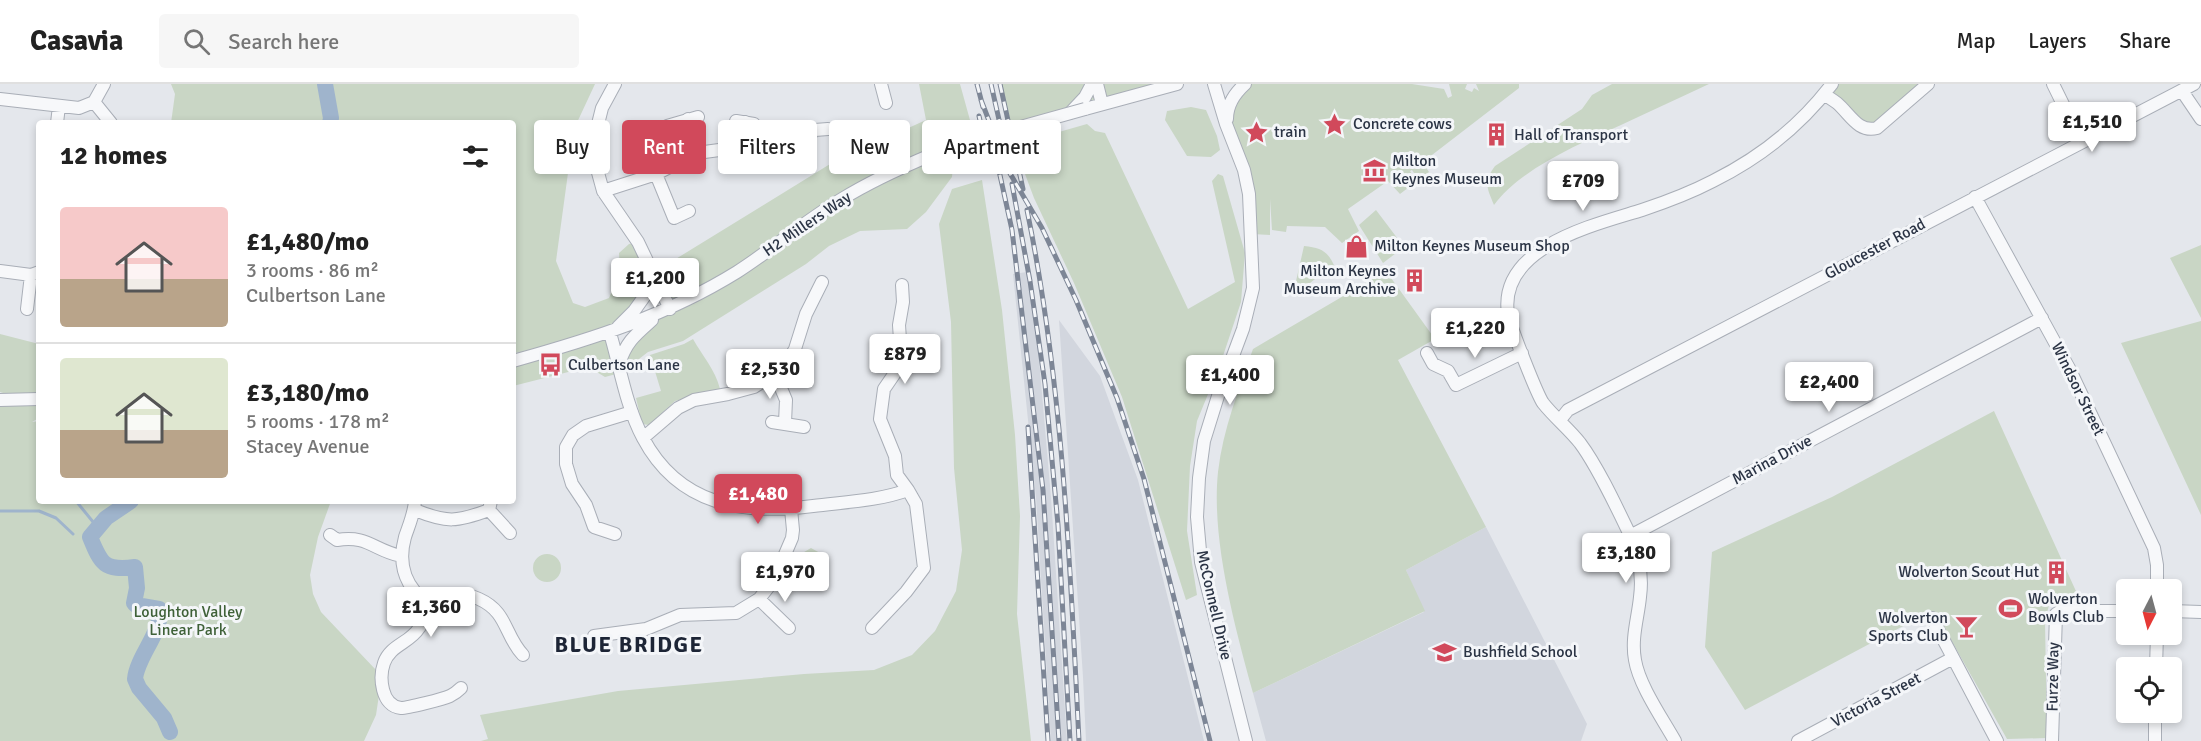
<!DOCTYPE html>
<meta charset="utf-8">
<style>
body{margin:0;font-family:Signika,sans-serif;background:#f6f6f6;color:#222;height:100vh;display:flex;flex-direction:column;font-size:22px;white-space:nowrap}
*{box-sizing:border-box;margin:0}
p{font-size:20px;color:#767676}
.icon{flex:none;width:33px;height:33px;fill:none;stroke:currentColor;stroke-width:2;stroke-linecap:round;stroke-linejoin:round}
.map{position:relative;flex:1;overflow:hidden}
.panel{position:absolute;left:36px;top:36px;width:480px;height:384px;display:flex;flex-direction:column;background:#fff;border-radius:6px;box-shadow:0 3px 9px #0003}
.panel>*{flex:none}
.guide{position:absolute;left:534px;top:36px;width:570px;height:54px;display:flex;gap:12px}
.needle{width:39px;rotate:186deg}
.fabs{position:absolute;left:2116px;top:495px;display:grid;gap:12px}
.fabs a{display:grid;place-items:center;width:66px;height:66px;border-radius:6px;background:#fff;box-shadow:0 3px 9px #0003;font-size:30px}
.price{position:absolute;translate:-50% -51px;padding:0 14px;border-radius:6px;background:#fff;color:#222;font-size:20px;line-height:39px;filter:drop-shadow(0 2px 3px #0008)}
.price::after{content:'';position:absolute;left:50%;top:36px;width:18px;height:14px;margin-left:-9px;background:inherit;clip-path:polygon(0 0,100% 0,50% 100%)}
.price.selected{background:#d1495b;color:#fff}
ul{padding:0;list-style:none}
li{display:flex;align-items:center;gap:18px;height:150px;padding:0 24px}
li+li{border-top:2px solid #e0e0e0}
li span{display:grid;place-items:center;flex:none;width:168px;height:120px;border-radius:6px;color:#555}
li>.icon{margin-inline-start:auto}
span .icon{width:72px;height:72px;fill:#fffc;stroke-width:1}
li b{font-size:26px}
h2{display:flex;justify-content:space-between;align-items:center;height:72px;padding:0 24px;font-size:26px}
.tag{padding:0 21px;border-radius:6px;background:#fff;box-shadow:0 3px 9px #0003;font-size:21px;line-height:54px}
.tag.selected{background:#d1495b;color:#fff}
header{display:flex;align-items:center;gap:36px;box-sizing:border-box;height:84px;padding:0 30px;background:#fff;border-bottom:2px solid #e0e0e0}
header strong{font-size:28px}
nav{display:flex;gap:33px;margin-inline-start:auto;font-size:21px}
.search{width:420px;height:54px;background:#f6f6f6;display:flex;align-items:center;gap:15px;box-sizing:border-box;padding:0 21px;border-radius:6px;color:#767676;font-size:22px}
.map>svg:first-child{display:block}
</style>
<header>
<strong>Casavia</strong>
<div class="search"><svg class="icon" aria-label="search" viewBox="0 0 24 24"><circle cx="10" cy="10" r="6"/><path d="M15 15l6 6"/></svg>Search here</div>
<nav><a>Map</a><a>Layers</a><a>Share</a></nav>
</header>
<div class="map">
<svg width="2201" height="657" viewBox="0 0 2201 657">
<rect width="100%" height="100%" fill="#e4e7ec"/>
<path fill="#d2d6de" d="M1027 188 1038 264 1051 413 1067 657H1051L1036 414 1013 190Z
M1059 236 1100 292 1138 396 1204 657H1086L1083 593Z
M1486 443 1587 640 1581 657H1266L1253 609 1424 528 1406 486Z"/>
<path fill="#c9d6c5" d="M171 0H595L574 45 556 177 573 219 585 223 609 214 620 188 619 169 629 160 638 158 649 206 613 247 618 278 625 263 669 225 653 189 856 64 882 56 926 36 919 0H960L973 47 945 56 953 81 952 93 926 128 907 145 860 147 829 162 806 180 683 257 648 268 639 275 635 285 605 293 595 287 584 284 513 302V282L542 266 513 269V39H171L175 10Z
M1000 0H1177L1011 45Z
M1245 0H1412L1444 5 1448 14 1452 12 1449 0H1467L1465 5 1472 8 1474 4 1479 7 1476 0H1519V4L1419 81 1423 79 1429 88 1418 95 1412 86 1410 87 1417 97 1400 110 1388 97 1348 125 1359 147 1342 159 1325 143 1287 142 1286 148 1272 146 1270 115V151L1252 150C1251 136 1252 121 1248 108 1239 72 1212 32 1245 0Z
M1612 0H1709C1680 14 1650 27 1621 41 1581 59 1520 85 1494 121 1487 104 1483 98 1495 82L1582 25 1592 11Z
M1839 0H1921C1908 12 1877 50 1859 37 1850 29 1842 17 1833 8Z
M1191 23 1206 26 1217 52 1220 66 1211 73 1187 72 1165 36 1167 27Z
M1087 40 1095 47 1105 49 1188 225 1235 198 1212 97 1218 90 1223 92 1245 169 1241 218 1220 281 1197 337 1190 382 1187 447 1197 511 1186 516 1122 313 1074 199 1034 114 1022 82 1017 60Z
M982 96 1002 226 1015 351 1020 432 1017 530 1031 657H481L488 655 480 631 618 607 804 590 874 586 912 571 935 547 956 507 962 466 954 384 951 238 939 140 952 105Z
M1376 126 1404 163 1383 179 1359 141Z
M2201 161V234L2170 174Z
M1304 162C1323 164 1329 168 1336 186L1325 194 1320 191 1305 203 1307 208 1297 213 1294 206Z
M1386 187 1435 255 1398 276 1486 443 1406 486 1425 527 1253 609C1235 543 1211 456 1218 388 1223 345 1239 305 1253 265Z
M2201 237V431L2121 259Z
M0 250 39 260V334L32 338 39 337V417H331L318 453 310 491 313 510 321 528 376 586 379 611 376 631 364 657H0V317L19 314 0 308Z
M693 255C703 273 715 285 720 305L675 317 649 341 642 340 636 314 661 307 650 271 684 260Z
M1994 327 2080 516 2050 517 2045 537 2047 654 2007 655 1937 531 1922 532 1745 626 1705 563 1712 468 1832 413Z
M811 464 820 469 823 480 812 489 799 484V471Z
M533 484a14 14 0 1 1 28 0a14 14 0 1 1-28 0Z"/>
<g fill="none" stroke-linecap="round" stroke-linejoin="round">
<path stroke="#9fb4cc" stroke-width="3" d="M76 417 98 444
M0 427H39L56 434 73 450"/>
<path stroke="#9fb4cc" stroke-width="16" d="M325 0 331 34 330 39
M131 417 106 434 90 453C101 480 104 487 135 483L137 504 134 519 136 521 159 525C164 546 137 572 135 595L139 604 164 634 170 648"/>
<defs>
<path id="minor" d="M615 0 602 24 596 48 597 85 603 107 638 158 670 225
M881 0 886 19
M1097 0 1102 20
M1214 0 1226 40 1244 86 1249 110 1253 204 1243 245 1218 312 1204 357 1199 394 1197 433 1201 478 1246 657
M2053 0 2081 57
M2182 7 2201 35
M1824 10C1828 13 1833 16 1837 19 1850 30 1858 49 1877 44L1928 0
M0 15 79 24 94 18 104 0
M94 18 111 39
M1085 25 1177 0
M1070 29 1085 13 1092 0
M688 35 697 69
M1227 35C1227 21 1235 9 1245 0
M736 37 754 40
M57 39 59 22
M667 42 698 33
M740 65 745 38
M656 90 674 134 689 127
M603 107 656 90 697 69 734 64 775 71 798 62 815 46 828 45
M1975 113 2070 286 2154 464 2157 481V506
M0 187 31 191 39 188
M902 201 903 218 899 241 901 270 897 286 884 305 880 335 895 372 897 391 908 406
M27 225 31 191
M618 243 634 227 649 206V185
M610 249C620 283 626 322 643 354 679 422 743 431 813 422 844 418 878 417 908 406L916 420 924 484 906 508 872 544
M1427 269 1433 280 1448 287 1456 301 1522 269
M513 277C592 255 666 232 737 188 773 165 805 137 842 115 871 97 900 84 931 71
M619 280C626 258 635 251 652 236
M775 290 786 316 785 339
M0 316 39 315
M1560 336 1568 326 2194 0
M772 338 804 343
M643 354 678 324 694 316 728 310 754 303 775 290 789 275 795 265 806 230 822 198
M415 417C414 430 409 441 405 453 397 482 406 504 430 522
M415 426C447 439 457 438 489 426L491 417
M489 426 510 449
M615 450 594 443 586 421 572 400 566 380V363L573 351 586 342 632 328
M330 451 337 456C368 451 373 466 401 472
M1630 452 2042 234
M759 515 789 544
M2172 527 2201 528
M1932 534 1997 657
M594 552 646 545 680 531 736 529 759 515 774 496 792 454 793 446 791 425
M2156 584 2157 550
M461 604C458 607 454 610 450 612 443 615 408 624 401 624 381 622 379 593 384 579 390 561 410 559 419 544 424 538 425 530 429 524 439 508 464 508 479 515 508 528 504 551 523 571
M1675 657C1662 634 1639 601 1635 576 1631 554 1638 534 1640 513 1643 491 1639 471 1630 451 1617 424 1598 383 1580 359 1569 345 1554 333 1543 319 1537 310 1510 242 1508 230 1498 163 1594 141 1642 126 1666 118 1690 109 1713 97 1759 74 1801 41 1832 0
M1798 657 1953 574
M2052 657 2056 530 2061 527H2127
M2155 657V628"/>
</defs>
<use href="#minor" stroke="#a9aeb7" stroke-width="14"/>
<use href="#minor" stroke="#f7f8fa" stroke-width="12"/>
<defs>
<path id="rail" d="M977 0 983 23
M991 0 1004 58
M1000 0 1023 105
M981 16 1008 86 1042 144 1076 216 1117 314 1144 395 1210 657
M979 32 991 85
M996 73 1012 146 1043 406 1059 657
M1012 100 1030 197 1045 300 1058 441 1070 657
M1027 126C1063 301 1070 480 1079 657
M1028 343 1048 657"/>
</defs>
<use href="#rail" stroke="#7d8696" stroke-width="5"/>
<use href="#rail" stroke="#f4f6f9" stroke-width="3" stroke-dasharray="9" stroke-linecap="butt"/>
<defs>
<path id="minor-bridge" d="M931 71 978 55 1085 25"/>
</defs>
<use href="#minor-bridge" stroke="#a9aeb7" stroke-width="14" stroke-linecap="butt"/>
<use href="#minor-bridge" stroke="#f7f8fa" stroke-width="12"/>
</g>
<defs>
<symbol id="sight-bare" viewBox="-9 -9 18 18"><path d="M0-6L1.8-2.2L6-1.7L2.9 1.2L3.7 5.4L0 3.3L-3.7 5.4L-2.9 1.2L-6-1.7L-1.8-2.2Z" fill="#d1495b" stroke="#f4f6f9" stroke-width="2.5" paint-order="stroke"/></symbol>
<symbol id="building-bare" viewBox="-9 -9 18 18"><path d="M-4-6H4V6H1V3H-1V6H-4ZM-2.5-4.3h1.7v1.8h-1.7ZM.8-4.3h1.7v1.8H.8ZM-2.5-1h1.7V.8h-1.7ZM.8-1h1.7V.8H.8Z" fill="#d1495b" stroke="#f4f6f9" stroke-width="2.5" paint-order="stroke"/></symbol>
<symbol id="museum-bare" viewBox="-9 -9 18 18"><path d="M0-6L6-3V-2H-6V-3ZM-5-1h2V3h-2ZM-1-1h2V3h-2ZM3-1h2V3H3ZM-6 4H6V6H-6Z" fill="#d1495b" stroke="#f4f6f9" stroke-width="2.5" paint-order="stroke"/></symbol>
<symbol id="shop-bare" viewBox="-9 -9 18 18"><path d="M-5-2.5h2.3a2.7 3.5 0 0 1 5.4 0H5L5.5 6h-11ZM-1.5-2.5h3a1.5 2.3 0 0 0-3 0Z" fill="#d1495b" stroke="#f4f6f9" stroke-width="2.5" paint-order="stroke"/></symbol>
<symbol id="bus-bare" viewBox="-9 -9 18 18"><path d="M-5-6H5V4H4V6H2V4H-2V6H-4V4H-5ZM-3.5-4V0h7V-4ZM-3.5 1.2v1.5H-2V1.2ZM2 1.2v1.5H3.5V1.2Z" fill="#d1495b" stroke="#f4f6f9" stroke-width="2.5" paint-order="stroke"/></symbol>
<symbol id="stadium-bare" viewBox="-9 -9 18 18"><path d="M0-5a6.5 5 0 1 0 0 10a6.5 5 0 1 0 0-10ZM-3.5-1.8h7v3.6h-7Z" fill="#d1495b" stroke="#f4f6f9" stroke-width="2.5" paint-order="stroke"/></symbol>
<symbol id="bar-bare" viewBox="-9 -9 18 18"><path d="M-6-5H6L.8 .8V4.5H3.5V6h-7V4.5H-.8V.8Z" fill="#d1495b" stroke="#f4f6f9" stroke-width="2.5" paint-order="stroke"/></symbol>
<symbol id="school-bare" viewBox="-9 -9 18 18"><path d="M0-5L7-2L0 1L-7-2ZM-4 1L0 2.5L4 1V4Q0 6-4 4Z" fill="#d1495b" stroke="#f4f6f9" stroke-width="2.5" paint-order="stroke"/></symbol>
</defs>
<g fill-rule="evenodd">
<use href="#sight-bare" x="1318" y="24" width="33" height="33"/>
<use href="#sight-bare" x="1240" y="32" width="33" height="33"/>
<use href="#building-bare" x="1480" y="34" width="33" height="33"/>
<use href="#museum-bare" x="1358" y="70" width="33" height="33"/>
<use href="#shop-bare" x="1340" y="146" width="33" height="33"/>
<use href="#building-bare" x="1398" y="180" width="33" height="33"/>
<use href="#bus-bare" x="534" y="264" width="33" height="33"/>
<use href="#building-bare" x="2040" y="472" width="33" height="33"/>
<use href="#stadium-bare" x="1994" y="508" width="33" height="33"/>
<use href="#bar-bare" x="1950" y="526" width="33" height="33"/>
<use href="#school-bare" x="1428" y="552" width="33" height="33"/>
</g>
<g text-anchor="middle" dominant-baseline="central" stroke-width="6" stroke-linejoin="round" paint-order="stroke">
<g font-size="16" fill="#2b3445" stroke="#f4f6f9" text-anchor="start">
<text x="1353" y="40">Concrete cows</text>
<text x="1274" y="48">train</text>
<text x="1514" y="51">Hall of Transport</text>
<text x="1392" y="77">Milton<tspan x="1392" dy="18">Keynes Museum</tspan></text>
<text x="1374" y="162">Milton Keynes Museum Shop</text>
<text x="1396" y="187" text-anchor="end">Milton Keynes<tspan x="1396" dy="18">Museum Archive</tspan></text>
<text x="568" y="281">Culbertson Lane</text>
<text x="2039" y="488" text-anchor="end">Wolverton Scout Hut</text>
<text x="2028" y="515">Wolverton<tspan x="2028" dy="18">Bowls Club</tspan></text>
<text x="1948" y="534" text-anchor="end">Wolverton<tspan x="1948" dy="18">Sports Club</tspan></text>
<text x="1463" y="568">Bushfield School</text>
</g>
<g font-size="16" fill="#2b3445" stroke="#f4f6f9">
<text transform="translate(807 140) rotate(-34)">H2 Millers Way</text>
<text transform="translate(1875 165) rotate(-28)">Gloucester Road</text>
<text transform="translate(2078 305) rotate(64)">Windsor Street</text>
<text transform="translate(1772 376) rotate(-28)">Marina Drive</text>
<text transform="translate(1214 521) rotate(77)">McConnell Drive</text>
<text transform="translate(2053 593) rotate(-89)">Furze Way</text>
<text transform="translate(1876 616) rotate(-28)">Victoria Street</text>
</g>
<g font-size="16" fill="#3f6138" stroke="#f4f6f9">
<text x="188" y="528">Loughton Valley<tspan x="188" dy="18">Linear Park</tspan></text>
</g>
<g font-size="22" font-weight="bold" letter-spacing="1.5" fill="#1d2536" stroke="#f4f6f9">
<text x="629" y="560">BLUE BRIDGE</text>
</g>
</g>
</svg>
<div class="fabs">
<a><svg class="needle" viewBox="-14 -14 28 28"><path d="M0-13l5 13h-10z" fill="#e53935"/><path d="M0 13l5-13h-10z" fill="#767676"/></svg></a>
<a><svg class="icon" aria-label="locate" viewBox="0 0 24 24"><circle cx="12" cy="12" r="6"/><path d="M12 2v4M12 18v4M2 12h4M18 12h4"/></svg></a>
</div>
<b class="price" style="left:2092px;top:69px">£1,510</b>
<b class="price" style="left:1583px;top:128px">£709</b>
<b class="price" style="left:655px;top:225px">£1,200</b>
<b class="price" style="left:1475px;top:275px">£1,220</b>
<b class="price" style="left:905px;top:301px">£879</b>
<b class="price" style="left:770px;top:316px">£2,530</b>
<b class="price" style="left:1230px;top:322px">£1,400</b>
<b class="price" style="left:1829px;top:329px">£2,400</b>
<b class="price selected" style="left:758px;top:441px">£1,480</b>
<b class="price" style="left:1626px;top:500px">£3,180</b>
<b class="price" style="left:785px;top:519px">£1,970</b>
<b class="price" style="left:431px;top:554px">£1,360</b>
<div class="guide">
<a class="tag">Buy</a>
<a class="tag selected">Rent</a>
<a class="tag">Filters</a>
<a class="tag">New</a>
<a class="tag">Apartment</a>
</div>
<section class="panel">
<h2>12 homes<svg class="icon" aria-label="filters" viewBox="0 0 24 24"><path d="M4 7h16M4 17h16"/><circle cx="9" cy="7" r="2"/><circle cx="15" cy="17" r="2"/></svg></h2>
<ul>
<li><span style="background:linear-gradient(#f6c9c9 60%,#b9a48a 0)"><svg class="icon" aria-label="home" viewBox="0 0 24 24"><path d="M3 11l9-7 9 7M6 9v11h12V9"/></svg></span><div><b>£1,480/mo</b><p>3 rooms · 86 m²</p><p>Culbertson Lane</p></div></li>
<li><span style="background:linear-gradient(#dfe7d0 60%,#b9a48a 0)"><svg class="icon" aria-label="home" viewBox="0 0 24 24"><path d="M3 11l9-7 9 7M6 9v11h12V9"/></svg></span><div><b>£3,180/mo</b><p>5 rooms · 178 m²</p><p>Stacey Avenue</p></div></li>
</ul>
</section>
</div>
